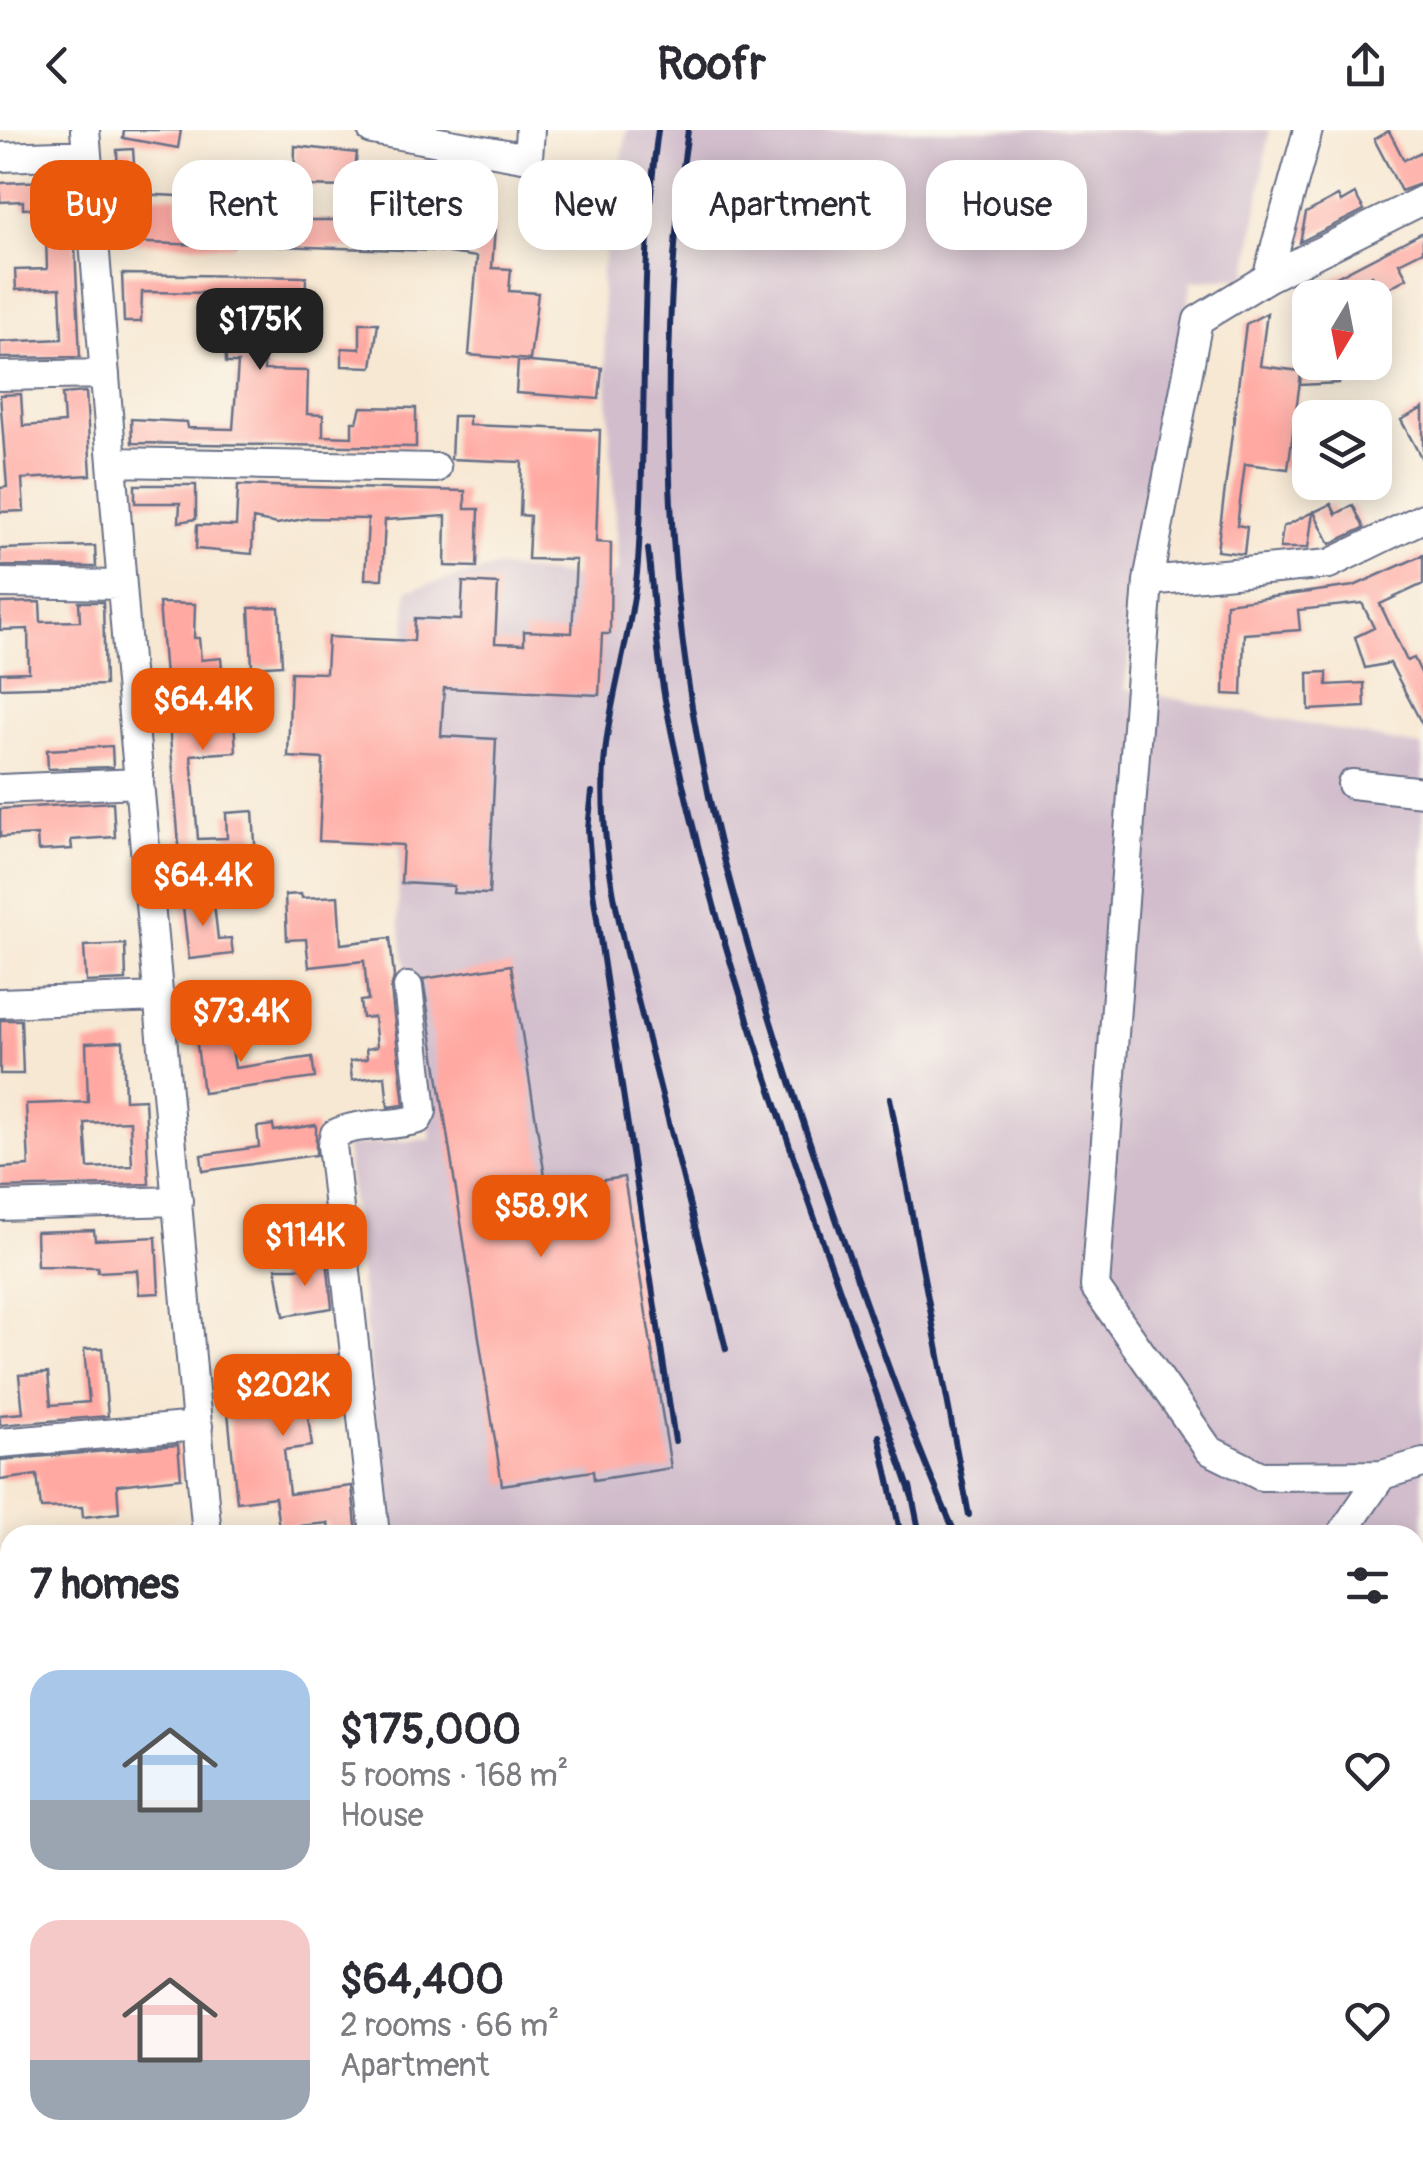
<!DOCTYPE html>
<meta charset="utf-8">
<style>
body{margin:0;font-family:Pangolin,sans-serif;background:#f2f2f3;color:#2b2b33;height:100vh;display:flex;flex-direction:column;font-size:38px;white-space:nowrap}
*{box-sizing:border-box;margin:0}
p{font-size:32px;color:#7c7c81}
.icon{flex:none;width:55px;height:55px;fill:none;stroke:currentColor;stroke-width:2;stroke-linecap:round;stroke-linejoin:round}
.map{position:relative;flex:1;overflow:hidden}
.details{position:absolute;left:0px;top:1395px;width:1425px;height:642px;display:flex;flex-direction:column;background:#fff;border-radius:30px 30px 0 0;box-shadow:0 5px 25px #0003}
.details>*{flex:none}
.banner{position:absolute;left:30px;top:30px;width:1365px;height:90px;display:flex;gap:20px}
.needle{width:65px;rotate:190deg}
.tools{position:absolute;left:1292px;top:150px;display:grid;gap:20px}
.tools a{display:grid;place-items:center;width:100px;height:100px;border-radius:20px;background:#fff;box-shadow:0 5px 25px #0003;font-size:50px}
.price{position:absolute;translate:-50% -85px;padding:0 22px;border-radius:20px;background:#ea580c;color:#fff;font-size:32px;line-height:65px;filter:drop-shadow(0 2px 5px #0008)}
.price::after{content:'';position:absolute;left:50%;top:60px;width:30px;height:22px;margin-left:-15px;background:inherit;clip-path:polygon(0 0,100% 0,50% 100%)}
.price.on{background:#222;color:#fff}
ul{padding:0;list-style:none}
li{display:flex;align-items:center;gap:30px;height:250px;padding:0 30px}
li span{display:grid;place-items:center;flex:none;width:280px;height:200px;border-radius:30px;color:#555}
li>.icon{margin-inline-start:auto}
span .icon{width:120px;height:120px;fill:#fffc;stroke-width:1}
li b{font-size:42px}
h2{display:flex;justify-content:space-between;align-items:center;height:120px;padding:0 30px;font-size:42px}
.chip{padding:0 35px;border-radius:30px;background:#fff;box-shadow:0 5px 25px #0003;font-size:35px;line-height:90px}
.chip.on{background:#ea580c;color:#fff}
header{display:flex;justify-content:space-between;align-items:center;height:130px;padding:0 30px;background:#fff;font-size:45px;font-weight:700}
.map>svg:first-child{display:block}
</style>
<header><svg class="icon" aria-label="back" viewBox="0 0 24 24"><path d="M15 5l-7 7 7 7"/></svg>Roofr<svg class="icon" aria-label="share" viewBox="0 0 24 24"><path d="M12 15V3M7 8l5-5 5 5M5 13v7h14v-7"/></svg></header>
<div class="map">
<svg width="1423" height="2037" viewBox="0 0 1423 2037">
<rect width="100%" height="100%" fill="#fbf7ec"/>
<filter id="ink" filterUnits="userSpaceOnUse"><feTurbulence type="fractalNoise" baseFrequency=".01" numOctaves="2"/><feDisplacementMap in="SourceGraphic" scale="20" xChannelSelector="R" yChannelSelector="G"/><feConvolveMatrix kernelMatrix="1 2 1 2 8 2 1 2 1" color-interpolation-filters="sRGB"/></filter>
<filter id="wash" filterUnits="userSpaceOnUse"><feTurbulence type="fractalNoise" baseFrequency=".0048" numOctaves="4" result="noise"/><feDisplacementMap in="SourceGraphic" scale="40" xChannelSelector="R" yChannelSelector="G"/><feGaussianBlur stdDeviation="2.25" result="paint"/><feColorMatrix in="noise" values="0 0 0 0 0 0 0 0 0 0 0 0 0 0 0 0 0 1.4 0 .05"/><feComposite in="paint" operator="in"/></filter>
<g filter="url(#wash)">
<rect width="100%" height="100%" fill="#f7e8d3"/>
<path fill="#d1bdcc" d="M627 0H1269L1247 147 1192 151 1124 559 1423 617V2037H884L883 2028H1415V1405H792L788 1391 700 1405H388L346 1016 431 1009 398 785 407 460 497 437 609 451 618 440 601 146Z"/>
<g id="blocks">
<path fill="#ffa9a2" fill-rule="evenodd" d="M124 0H181L178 18 123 8Z
M1389 1 1404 30 1423 21V53L1401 61 1374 9Z
M295 16 357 23 353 57 294 56Z
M133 19 136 64 178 66V79H186L185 87 220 88 221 58 307 60 306 90H339L340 61 369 62V96L495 97 492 138 511 139 509 161 538 163 530 230 469 225 477 127 435 121 276 116V95L234 94 233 116 120 112 117 20Z
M72 50 80 227 0 228V212L62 209 60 158 16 160 15 140 47 139 45 78 23 79V71L0 72V53Z
M566 58 599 61 595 106 562 103Z
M1355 64 1364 80 1300 112 1306 83 1338 66 1341 72Z
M1423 102V121L1399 133 1407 148 1381 162 1372 145 1328 168H1296Z
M122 144 306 147 305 177 265 176 264 240 308 241 307 284 323 285V306L352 307V292H357L361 277 416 278V317L132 313 131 289 187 292 188 298 233 299 238 233H226L224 163 142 162 141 192H124Z
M1267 183 1260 236 1301 241 1302 232H1342L1339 253 1300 255 1301 244 1288 339 1245 334 1237 395 1247 397 1244 424 1217 421 1246 194Z
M360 193H378L372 237 342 236V218L360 219Z
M518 231 602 238 599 269 516 263Z
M86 262 91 345 22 349 24 381 0 382V358L7 357 0 265 21 264 23 296 64 293 62 264Z
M1423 278V331L1401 290Z
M453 286H469V295L600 300 596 412 611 413 610 504H602L599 565 444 558 441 606 496 609 489 764 453 763 454 756 401 753 403 715 319 711 323 629 288 627 291 542 326 543 328 507 414 511 415 488 461 490 463 452 498 454 495 513 524 514V501L572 503 576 430 528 429 530 386 520 385 522 332 451 329Z
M135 355H196V389L179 392 180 373H135Z
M238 355 465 361V379H479L477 437 445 436 446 386 385 390 382 449H365L368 389 309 388 277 394 253 389 252 424 196 419 197 395 236 396Z
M1331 374 1336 384 1353 375 1364 398 1330 414 1314 382Z
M1313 382 1308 418H1280L1283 397Z
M95 416 96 437 0 436V419Z
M1423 425V454L1380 474 1407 531 1414 528 1423 547V596L1390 533 1365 538 1355 507 1374 498 1362 473 1298 480 1300 500 1244 504 1242 565 1224 564 1226 473 1354 456Z
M40 472 41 492 80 491 79 472H103L105 555 0 558V543L29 542 28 499 0 500V473Z
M159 473 195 474 194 508H199L201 530 221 528 223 550 182 553 184 593 234 590 236 622 191 625 198 709 227 708 226 683 253 681 256 728 267 727 269 768 238 769 236 724 180 727Z
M279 477 282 535 252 537 249 478Z
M1327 542V555L1364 553 1365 577 1309 580 1308 543Z
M112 616 113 637 48 639 47 620Z
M113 672 115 707 71 710 72 719 38 721 37 705 0 707V679Z
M301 764 302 768 338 766 341 814 390 808 394 847 391 859 404 975 388 977 385 946 352 950 350 931 367 929 366 919 377 917 374 887 362 888 360 871 368 870 364 831 309 837 306 809 287 810 285 765Z
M213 765 218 809 231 808 233 824 189 829 182 768Z
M125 814 126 850 86 852 84 816Z
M511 835 547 1059 624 1047 671 1338 594 1350 593 1341 502 1355 423 849Z
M0 890H21L23 944H0Z
M228 894 235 938 312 927 315 948 203 963 195 899Z
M123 911 125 970 145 969 149 1054 0 1058V1038L29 1036 26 974 88 972 86 913ZM130 991 132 1036 88 1038 85 993Z
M273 995 274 1001 316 995V1025L203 1041 201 1025 259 1017 257 997Z
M94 1100 95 1110 156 1107 159 1163 139 1164 137 1140 98 1142V1137L37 1136 36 1102Z
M327 1130 332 1178 284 1186 276 1138H314L313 1132Z
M102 1218 108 1286 0 1295V1285L23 1283 19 1245 48 1243 51 1275 89 1272 84 1219Z
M338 1225 342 1266 306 1271 312 1316 284 1320 289 1364 352 1356 357 1405H330L328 1393 279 1398 275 1367 237 1372 224 1242Z
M178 1315 181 1348 117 1355 119 1383 83 1387 82 1377 41 1378 37 1345 0 1350V1330Z"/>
</g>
</g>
<g filter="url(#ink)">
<use href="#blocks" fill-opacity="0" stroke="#687087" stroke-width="2.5"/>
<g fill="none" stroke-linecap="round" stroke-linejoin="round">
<defs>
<path id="minor" d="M85 0 128 530 207 1405
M372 0 528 28 530 0
M0 27 87 24
M1267 148 1308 0
M0 246 105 244
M112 332 436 338
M1148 451 1329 434 1423 388
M0 453 121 455
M1352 654 1423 662
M0 659 139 653
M0 873 160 867
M0 1076 178 1071
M0 1313 198 1296
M1382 1345 1261 1346 1209 1320 1095 1157 1148 451 1198 190 1267 148 1423 70
M375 1405 332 1015 335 1004C360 991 391 998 418 989L422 981 408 857
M1341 1405 1382 1345 1423 1333
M0 1564 10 1562
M0 1621H10
M0 1822 10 1821
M147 2037 738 2031 841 2037
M1012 2037 1016 2028"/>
</defs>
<use href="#minor" stroke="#687087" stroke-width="32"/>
<use href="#minor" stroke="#fff" stroke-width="28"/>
<path stroke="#1b2f5e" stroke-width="6" d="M658 0C638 144 648 288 638 432 633 501 609 566 604 635 600 698 612 761 626 823L726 1219
M688 0C655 228 663 488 720 713 750 832 788 949 828 1066 868 1180 907 1295 956 1405
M648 419C654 469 656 521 665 570 718 845 824 1106 913 1370
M592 662 588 699 593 762 675 1311
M890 968 969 1385
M879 1306 901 1405
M910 1356 920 1405
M1415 1643 1423 1644
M1415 1749 1423 1751
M1415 2014 1423 2021
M934 2037 935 2028"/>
</g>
</g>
</svg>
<div class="tools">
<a><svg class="needle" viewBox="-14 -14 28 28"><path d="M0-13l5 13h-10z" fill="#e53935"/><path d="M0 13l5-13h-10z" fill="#7c7c81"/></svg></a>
<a><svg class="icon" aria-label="layers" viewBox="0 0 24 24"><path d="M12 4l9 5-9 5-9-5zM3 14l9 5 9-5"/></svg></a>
</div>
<b class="price on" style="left:260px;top:243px">$175K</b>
<b class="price" style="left:203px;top:623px">$64.4K</b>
<b class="price" style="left:203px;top:799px">$64.4K</b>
<b class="price" style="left:241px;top:935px">$73.4K</b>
<b class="price" style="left:541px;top:1130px">$58.9K</b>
<b class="price" style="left:305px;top:1159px">$114K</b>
<b class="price" style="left:283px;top:1309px">$202K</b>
<div class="banner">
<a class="chip on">Buy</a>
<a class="chip">Rent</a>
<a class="chip">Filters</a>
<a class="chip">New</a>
<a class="chip">Apartment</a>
<a class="chip">House</a>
</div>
<section class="details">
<h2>7 homes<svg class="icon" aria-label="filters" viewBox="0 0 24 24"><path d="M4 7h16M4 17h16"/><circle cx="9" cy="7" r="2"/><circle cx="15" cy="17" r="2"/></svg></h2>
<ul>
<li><span style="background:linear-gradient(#a9c7e8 65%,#9aa5b1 0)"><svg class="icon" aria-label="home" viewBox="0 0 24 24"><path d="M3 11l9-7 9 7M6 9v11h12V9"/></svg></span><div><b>$175,000</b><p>5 rooms · 168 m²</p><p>House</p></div><svg class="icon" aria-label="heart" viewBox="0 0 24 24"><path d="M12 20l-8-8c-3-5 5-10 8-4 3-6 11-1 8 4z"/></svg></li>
<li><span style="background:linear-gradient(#f6c9c9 70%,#9aa5b1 0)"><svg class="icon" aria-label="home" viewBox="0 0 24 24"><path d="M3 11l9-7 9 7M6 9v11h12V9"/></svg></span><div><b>$64,400</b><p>2 rooms · 66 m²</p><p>Apartment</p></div><svg class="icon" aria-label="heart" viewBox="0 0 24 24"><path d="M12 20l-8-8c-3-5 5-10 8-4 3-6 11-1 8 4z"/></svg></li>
</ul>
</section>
</div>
